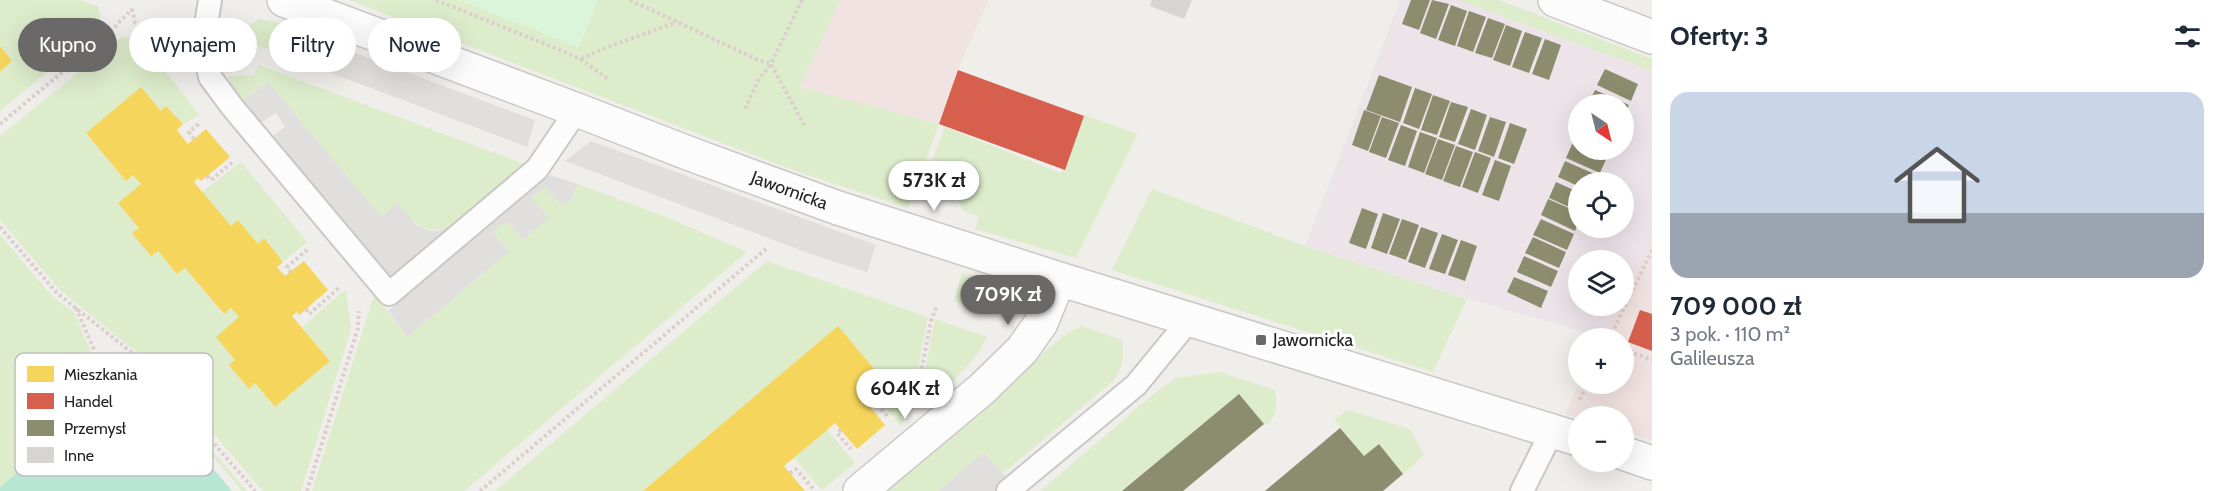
<!DOCTYPE html>
<html lang="pl">
<meta charset="utf-8">
<style>
body{margin:0;font-family:Cabin,sans-serif;background:#f2f2f3;color:#1f2937;height:100vh;display:flex;flex-direction:column;font-size:22px;white-space:nowrap}
*{box-sizing:border-box;margin:0}
p{font-size:20px;color:#747a83}
.icon{flex:none;width:33px;height:33px;fill:none;stroke:currentColor;stroke-width:2;stroke-linecap:round;stroke-linejoin:round}
.map{position:relative;flex:1;overflow:hidden}
.sheet{display:flex;flex-direction:column;background:#fff;width:570px}
.sheet>*{flex:none}
.top-card{position:absolute;left:18px;top:18px;width:570px;height:54px;display:flex;gap:12px}
.needle{width:39px;rotate:145deg}
.buttons{position:absolute;left:1568px;top:94px;display:grid;gap:12px}
.buttons a{display:grid;place-items:center;width:66px;height:66px;border-radius:50%;background:#fff;box-shadow:0 6px 24px #0002;font-size:30px}
.price{position:absolute;translate:-50% -51px;padding:0 14px;border-radius:21px;background:#fff;color:#222;font-size:20px;line-height:39px;filter:drop-shadow(0 2px 3px #0008)}
.price::after{content:'';position:absolute;left:50%;top:36px;width:18px;height:14px;margin-left:-9px;background:inherit;clip-path:polygon(0 0,100% 0,50% 100%)}
.price.current{background:#6a6968;color:#fff}
ul{padding:0;list-style:none}
li{display:grid;align-content:center;gap:12px;height:318px;padding:0 18px}
li span{display:grid;place-items:center;height:186px;border-radius:18px;color:#555}
li>.icon{margin-inline-start:auto}
span .icon{width:108px;height:108px;fill:#fffc;stroke-width:1}
li b{font-size:26px}
h2{display:flex;justify-content:space-between;align-items:center;height:72px;padding:0 18px;font-size:26px}
.tag{padding:0 21px;border-radius:27px;background:#fff;box-shadow:0 6px 24px #0002;font-size:21px;line-height:54px}
.tag.current{background:#6a6968;color:#fff}
main{display:flex;flex:1;min-height:0}
.map>svg:first-child{display:block}
</style>
<main>
<div class="map">
<svg width="1652" height="491" viewBox="0 0 1652 491">
<rect width="100%" height="100%" fill="#f0eeeb"/>
<path fill="#f1e3e1" d="M840 0H989L958 70 939 124 800 87Z
M1652 234V440L1623 431V417L1578 418 1565 414 1579 384H1623V339H1601L1617 306H1623V294Z"/>
<path fill="#ede4e9" fill-rule="evenodd" d="M1400 0H1458L1652 71V237L1623 295V261H1578V306H1618L1602 337 1478 302 1305 246ZM1578 105H1623V150H1578ZM1578 183H1623V228H1578Z"/>
<path fill="#ddeccb" d="M0 0H81L99 7 101 27 0 111Z
M349 0H459L579 47 598 0H840L800 87 939 124 908 208 790 169Z
M1458 0H1499L1652 59V71Z
M259 19 284 24 304 34 315 67 234 36Z
M122 37 138 39 174 82 199 115 183 124 167 106 161 111 141 88 86 134 126 181 133 175 141 184 118 203 139 228 133 233 151 256 158 251 177 274 185 268 223 314 231 308 239 317 235 360 230 366 249 388 255 383 275 407 330 361 302 327 346 289 351 329 301 491H263L157 369 60 290 0 220V136Z
M259 65 524 164 456 223C425 238 418 227 398 204L381 218 268 82 243 101 234 90 228 76 254 75Z
M1084 115 1138 134 1076 258 975 229 979 216 963 211 948 181 926 176 945 127 1061 173Z
M241 162 307 242 283 262 264 239 258 244 238 220 231 226 202 192Z
M578 184 666 217 747 252 464 491H312L374 295 408 337 509 251 493 232 506 220 523 239 548 218 532 198 545 187 572 198Z
M1152 189 1305 246 1467 299 1433 372 1112 270Z
M0 235 53 297 74 312 109 396 0 487Z
M767 261 928 317 909 416 900 425 872 391 884 381 838 327 643 491H495Z
M962 273C984 280 996 286 1005 309L985 311 954 301Z
M935 319 987 337C973 368 943 388 917 410Z
M1081 326 1122 340C1124 356 1123 370 1112 382L1003 473 984 452 938 491H880L1062 337Z
M136 364 141 367 247 491H242L140 370 116 390 113 384Z
M1219 372 1275 390C1277 408 1279 413 1266 426L1239 394 1122 491H1040L1155 393 1176 378Z
M1348 410 1410 429 1424 455 1403 474 1379 444 1364 456 1334 420Z
M827 430 855 463 822 490 794 458Z"/>
<path fill="#daf5da" d="M459 0H598L579 47Z"/>
<path fill="#b7e6d2" d="M134 375 232 491H0V487Z"/>
<path fill="#e0dfde" d="M304 34 535 120 527 147 315 67Z
M268 82 381 217 398 203 416 225 424 229 432 231 440 230 456 223 391 277 272 137 285 127 276 113 260 123 243 101Z
M591 141 876 245 867 272 816 256 565 161Z
M550 175 578 184 572 198 562 206 545 187 532 198 549 218 523 239 506 221 493 232 509 251 408 337 388 311Z
M984 452 1018 491H938Z"/>
<path fill="#f6d55c" d="M0 46 12 61 0 72Z
M141 87 161 111 166 106 183 124 177 130 188 144 206 129 230 157 201 181 198 178 194 182 231 226 238 220 258 244 264 238 283 262 277 267 285 276 304 261 328 290 299 315 297 312 292 316 330 361 275 407 255 383 249 389 229 365 235 360 216 337 239 317 231 308 224 314 185 268 177 274 158 251 151 256 132 233 139 228 118 203 141 184 133 175 126 181 86 133Z
M838 326 884 381 864 399 885 425 857 449 835 423 827 430 784 466 805 491H643Z"/>
<path fill="#d6604d" d="M958 70 1084 116 1065 170 939 124Z
M1640 310 1652 314V351L1628 342Z"/>
<path fill="#8c8c6e" d="M1411 0H1430L1419 30 1402 24Z
M1432 0 1449 4 1436 39 1420 33Z
M1451 5 1467 11 1455 46 1438 40Z
M1469 11 1486 17 1473 52 1457 46Z
M1488 18 1505 24 1492 58 1475 53Z
M1506 25 1522 31 1510 66 1493 60Z
M1525 32 1542 38 1529 73 1512 67Z
M1545 39 1561 45 1549 80 1532 74Z
M1605 69 1638 84 1631 101 1597 85Z
M1379 75 1412 87 1400 122 1366 110Z
M1415 88 1432 94 1419 129 1403 123Z
M1595 90 1629 105 1623 118V105H1588Z
M1433 95 1450 101 1437 135 1421 130Z
M1451 102 1468 107 1455 142 1439 137Z
M1471 109 1487 115 1475 150 1458 144Z
M1364 110 1381 116 1368 151 1352 145Z
M1382 117 1399 123 1386 158 1369 152Z
M1490 117 1506 122 1494 157 1478 151Z
M1510 123 1527 129 1514 164 1498 158Z
M1401 125 1417 131 1405 166 1388 160Z
M1420 132 1437 138 1424 173 1408 167Z
M1438 139 1455 145 1442 180 1425 174Z
M1573 142 1578 144V150H1592L1607 157 1600 173 1566 158Z
M1456 146 1473 152 1460 187 1443 181Z
M1475 152 1491 158 1478 193 1462 187Z
M1495 160 1511 166 1499 201 1482 195Z
M1565 161 1599 176 1596 183H1578V186L1558 177Z
M1556 182 1578 192V211L1549 198Z
M1548 199 1578 212V223L1575 231 1541 215Z
M1362 208 1378 214 1366 249 1349 243Z
M1383 213 1400 219 1387 254 1371 248Z
M1402 219 1419 225 1406 260 1389 254Z
M1541 219 1574 234 1567 250 1533 235Z
M1421 227 1438 233 1425 268 1408 262Z
M1442 234 1458 240 1445 274 1429 269Z
M1533 237 1566 252 1559 268 1525 253Z
M1461 240 1477 246 1465 281 1448 275Z
M1524 256 1558 271 1551 287 1517 272Z
M1514 277 1548 291 1541 308 1507 292Z
M1239 394 1264 424 1183 491H1122Z
M1340 428 1364 456 1379 444 1403 474 1383 491H1265Z"/>
<path fill="#d7d4d2" d="M1152 0H1192L1184 19 1150 6Z"/>
<g fill="none" stroke-linecap="round" stroke-linejoin="round">
<defs>
<path id="service" d="M210 0 203 43 210 77 233 108 389 294 537 169 577 110
M1008 491 1136 385 1191 318
M1522 491 1552 431"/>
<g id="minor">
<path id="s1" d="M284 0 577 110 693 155 838 208 1059 279 1578 439"/>
<path d="M1555 0 1652 37"/>
<path d="M1623 453 1652 463"/>
<path d="M860 491 982 389 1022 350 1041 323 1059 279"/>
</g>
</defs>
<use href="#service" stroke="#c9c8c7" stroke-width="26"/>
<use href="#minor" stroke="#c9c8c7" stroke-width="36"/>
<path stroke="#dccecd" stroke-width="4" stroke-dasharray="3 3" stroke-linecap="butt" d="M436 0 560 50 580 59 608 79
M630 0 756 59 771 64 759 79 745 109
M802 0 771 64 804 125
M132 9 135 23 173 68
M581 59 605 48 677 22
M0 124 107 35 132 9
M194 139 189 132 201 122
M207 176 211 180 234 161
M0 227 57 293 136 356 155 375 255 491
M291 272 287 267 308 249
M76 308 116 400
M306 309 309 314 340 287
M1609 339 1652 250
M1623 349 1652 360
M917 392 931 321 937 306
M1580 400 1587 384
M869 406 874 401 888 417
M841 430 837 433 851 449
M790 473 796 469 815 491
M307 491 358 328 359 311
M480 491 767 248"/>
<use href="#service" stroke="#fdfcfc" stroke-width="22"/>
<use href="#minor" stroke="#fdfcfc" stroke-width="33"/>
</g>
<rect fill="#6a6968" stroke="#fff" stroke-width="2" x="1255" y="334" width="12" height="12" rx="3"/>
<g text-anchor="middle" dominant-baseline="central" stroke-width="6" stroke-linejoin="round" paint-order="stroke">
<g font-size="18" fill="#222" stroke="#fff">
<text stroke="none"><textPath href="#s1" startOffset="540">Jawornicka</textPath></text>
</g>
<g font-size="18" fill="#222" stroke="#fff" text-anchor="start">
<text x="1273" y="340">Jawornicka</text>
</g>
</g>
<rect x="15" y="353" width="198" height="123" rx="9" fill="#fff" stroke="#bdbdbd" stroke-width="1.5"/>
<rect x="27" y="366" width="27" height="16" fill="#f6d55c"/>
<rect x="27" y="393" width="27" height="16" fill="#d6604d"/>
<rect x="27" y="420" width="27" height="16" fill="#8c8c6e"/>
<rect x="27" y="447" width="27" height="16" fill="#d7d4d2"/>
<g font-size="16" fill="#222">
<text x="64" y="380">Mieszkania</text>
<text x="64" y="407">Handel</text>
<text x="64" y="434">Przemysł</text>
<text x="64" y="461">Inne</text>
</g>
</svg>
<div class="buttons">
<a><svg class="needle" viewBox="-14 -14 28 28"><path d="M0-13l5 13h-10z" fill="#e53935"/><path d="M0 13l5-13h-10z" fill="#747a83"/></svg></a>
<a><svg class="icon" aria-label="locate" viewBox="0 0 24 24"><circle cx="12" cy="12" r="6"/><path d="M12 2v4M12 18v4M2 12h4M18 12h4"/></svg></a>
<a><svg class="icon" aria-label="layers" viewBox="0 0 24 24"><path d="M12 4l9 5-9 5-9-5zM3 14l9 5 9-5"/></svg></a>
<a>+</a>
<a>−</a>
</div>
<b class="price" style="left:934px;top:212px">573K zł</b>
<b class="price current" style="left:1008px;top:326px">709K zł</b>
<b class="price" style="left:905px;top:420px">604K zł</b>
<div class="top-card">
<a class="tag current">Kupno</a>
<a class="tag">Wynajem</a>
<a class="tag">Filtry</a>
<a class="tag">Nowe</a>
</div>
</div>
<section class="sheet">
<h2>Oferty: 3<svg class="icon" aria-label="filters" viewBox="0 0 24 24"><path d="M4 7h16M4 17h16"/><circle cx="9" cy="7" r="2"/><circle cx="15" cy="17" r="2"/></svg></h2>
<ul>
<li><span style="background:linear-gradient(#c9d6e8 65%,#9aa5b1 0)"><svg class="icon" aria-label="home" viewBox="0 0 24 24"><path d="M3 11l9-7 9 7M6 9v11h12V9"/></svg></span><div><b>709 000 zł</b><p>3 pok. · 110 m²</p><p>Galileusza</p></div></li>
</ul>
</section>
</main>
